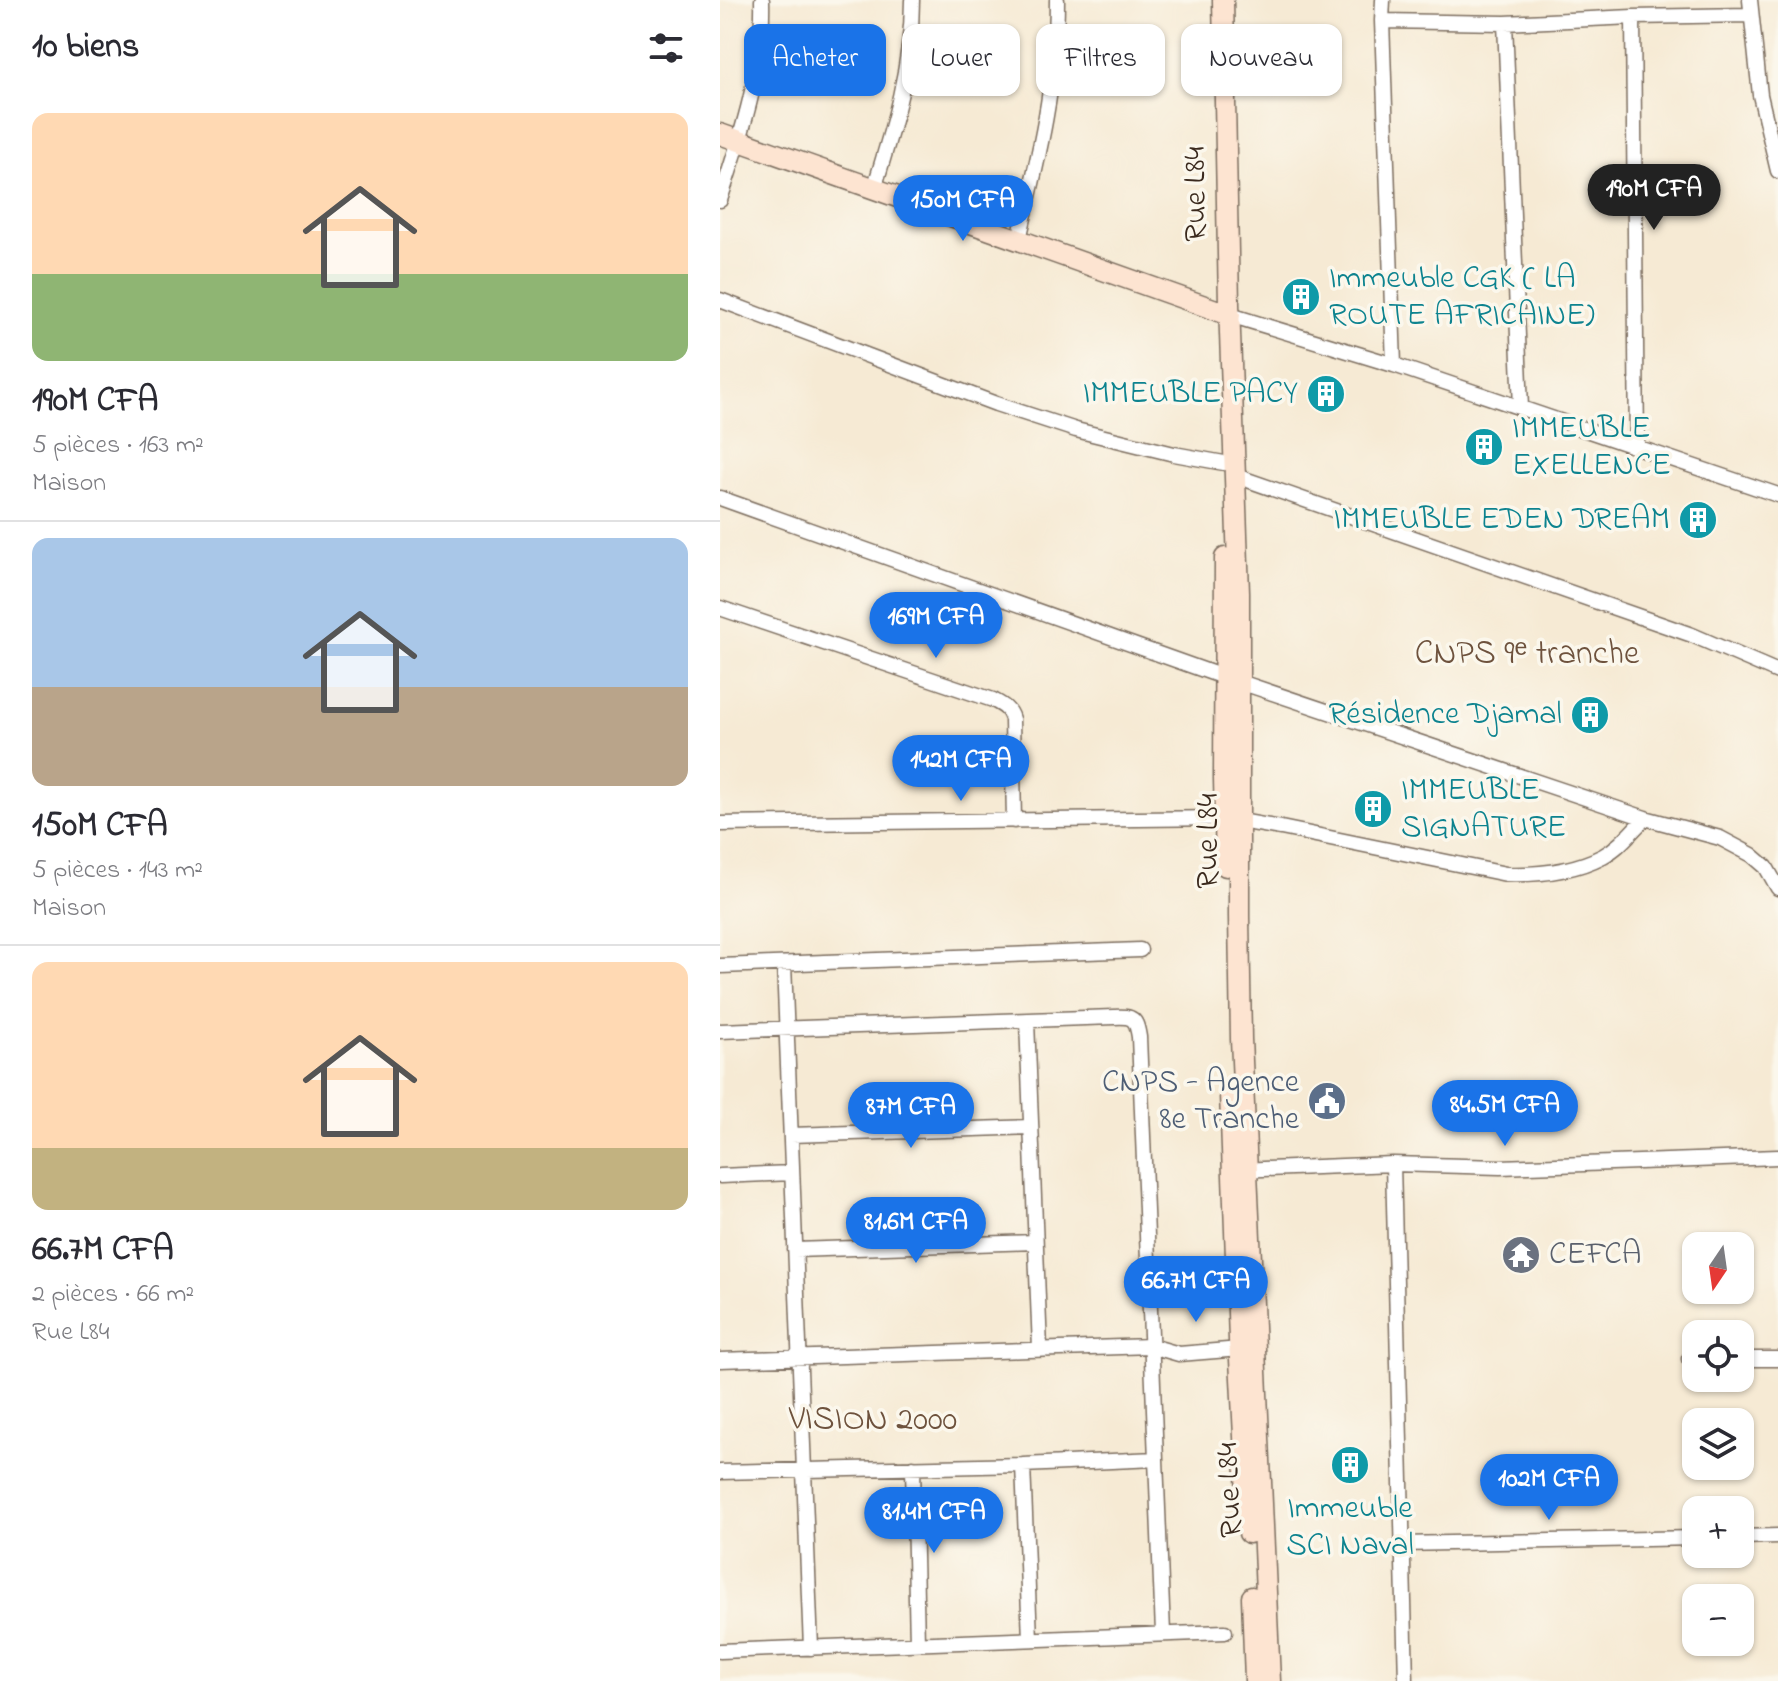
<!DOCTYPE html>
<html lang="fr">
<meta charset="utf-8">
<style>
body{margin:0;font-family:"Indie Flower",sans-serif;background:#f2f2f3;color:#2b2b33;height:100vh;display:flex;flex-direction:column;font-size:30px;white-space:nowrap}
*{box-sizing:border-box;margin:0}
p{font-size:26px;color:#7c7c81}
.icon{flex:none;width:44px;height:44px;fill:none;stroke:currentColor;stroke-width:2;stroke-linecap:round;stroke-linejoin:round}
.map{position:relative;flex:1;overflow:hidden}
.side{display:flex;flex-direction:column;background:#fff;width:720px}
.side>*{flex:none}
.guide{position:absolute;left:24px;top:24px;width:760px;height:72px;display:flex;gap:16px}
.needle{width:52px;rotate:193deg}
.buttons{position:absolute;left:962px;top:1232px;display:grid;gap:16px}
.buttons a{display:grid;place-items:center;width:72px;height:72px;border-radius:16px;background:#fff;box-shadow:0 2px 6px #0004;font-size:40px}
.price{position:absolute;translate:-50% -68px;padding:0 18px;border-radius:28px;background:#1a73e8;color:#fff;font-size:26px;line-height:52px;filter:drop-shadow(0 2px 4px #0008)}
.price::after{content:'';position:absolute;left:50%;top:48px;width:24px;height:18px;margin-left:-12px;background:inherit;clip-path:polygon(0 0,100% 0,50% 100%)}
.price.current{background:#222;color:#fff}
ul{padding:0;list-style:none}
li{display:grid;align-content:center;gap:16px;height:424px;padding:0 32px}
li+li{border-top:2px solid #e1e1e2}
li span{display:grid;place-items:center;height:248px;border-radius:16px;color:#555}
li>.icon{margin-inline-start:auto}
span .icon{width:144px;height:144px;fill:#fffc;stroke-width:1}
li b{font-size:34px}
h2{display:flex;justify-content:space-between;align-items:center;height:96px;padding:0 32px;font-size:34px}
.tag{padding:0 28px;border-radius:16px;background:#fff;box-shadow:0 2px 6px #0004;font-size:28px;line-height:72px}
.tag.current{background:#1a73e8;color:#fff}
main{display:flex;flex:1;min-height:0}
.map>svg:first-child{display:block}
</style>
<main>
<section class="side">
<h2>10 biens<svg class="icon" aria-label="filters" viewBox="0 0 24 24"><path d="M4 7h16M4 17h16"/><circle cx="9" cy="7" r="2"/><circle cx="15" cy="17" r="2"/></svg></h2>
<ul>
<li><span style="background:linear-gradient(#ffd9b3 65%,#8fb573 0)"><svg class="icon" aria-label="home" viewBox="0 0 24 24"><path d="M3 11l9-7 9 7M6 9v11h12V9"/></svg></span><div><b>190M CFA</b><p>5 pièces · 163 m²</p><p>Maison</p></div></li>
<li><span style="background:linear-gradient(#a9c7e8 60%,#b9a48a 0)"><svg class="icon" aria-label="home" viewBox="0 0 24 24"><path d="M3 11l9-7 9 7M6 9v11h12V9"/></svg></span><div><b>150M CFA</b><p>5 pièces · 143 m²</p><p>Maison</p></div></li>
<li><span style="background:linear-gradient(#ffd9b3 75%,#c2b280 0)"><svg class="icon" aria-label="home" viewBox="0 0 24 24"><path d="M3 11l9-7 9 7M6 9v11h12V9"/></svg></span><div><b>66.7M CFA</b><p>2 pièces · 66 m²</p><p>Rue L84</p></div></li>
</ul>
</section>
<div class="map">
<svg width="1058" height="1681" viewBox="0 0 1058 1681">
<rect width="100%" height="100%" fill="#fbf7ec"/>
<filter id="ink" filterUnits="userSpaceOnUse"><feTurbulence type="fractalNoise" baseFrequency=".0125" numOctaves="2"/><feDisplacementMap in="SourceGraphic" scale="16" xChannelSelector="R" yChannelSelector="G"/><feConvolveMatrix kernelMatrix="1 2 1 2 8 2 1 2 1" color-interpolation-filters="sRGB"/></filter>
<filter id="wash" filterUnits="userSpaceOnUse"><feTurbulence type="fractalNoise" baseFrequency=".006" numOctaves="4" result="noise"/><feDisplacementMap in="SourceGraphic" scale="32" xChannelSelector="R" yChannelSelector="G"/><feGaussianBlur stdDeviation="1.8" result="paint"/><feColorMatrix in="noise" values="0 0 0 0 0 0 0 0 0 0 0 0 0 0 0 0 0 1.4 0 .05"/><feComposite in="paint" operator="in"/></filter>
<g filter="url(#wash)">
<rect width="100%" height="100%" fill="#f6ead4"/>
</g>
<g filter="url(#ink)">
<g fill="none" stroke-linecap="round" stroke-linejoin="round">
<defs>
<path id="street" d="M663 0 662 21 674 365
M1030 0 1040 95 1058 171
M913 17 917 448
M662 21 785 23 913 17 1030 15
M785 23 801 408
M154 189C173 127 192 66 192 0
M0 200C21 136 44 68 42 0
M299 239C318 160 337 82 337 0
M0 300 276 404 356 430 454 454 504 463
M510 315 674 365 1058 495
M516 476 972 635 1058 672
M0 498 506 678
M0 608 273 700C282 705 289 708 292 719L294 821
M520 682 925 818 1000 838 1032 855 1046 867 1058 888
M520 821 561 828 786 874C819 875 854 871 883 856 900 847 912 831 925 818
M0 824 505 818
M64 964 91 1648
M0 966 420 950
M307 1021 320 1349
M0 1031 394 1017C413 1016 416 1018 419 1037L443 1633
M71 1135 311 1127
M673 1164 686 1681
M519 1170 673 1164 780 1167 1058 1157
M0 1176 72 1173
M75 1250 315 1242
M969 1359H976
M1020 1359H1058
M0 1360 431 1346 459 1354 520 1349
M303 1465 310 1639
M193 1467 197 1643
M0 1472 303 1465 436 1459
M1020 1537 1058 1536
M682 1544 976 1538
M0 1651 505 1632"/>
<path id="secondary" d="M503 0 509 304 519 593V916L521 1039 550 1681
M0 134 510 315
M505 558 504 778 506 866
M510 1094 519 1340 529 1533
M532 1597 535 1681"/>
</defs>
<use href="#street" stroke="#7c6d5e" stroke-width="17"/>
<use href="#secondary" stroke="#7c6d5e" stroke-width="23"/>
<use href="#street" stroke="#fff" stroke-width="14"/>
<use href="#secondary" stroke="#fde4d1" stroke-width="20"/>
</g>
</g>
<defs>
<symbol id="building-disc" viewBox="-11 -11 22 22"><circle r="9.5" fill="#0f9aa8" stroke="#fbf7ec"/><path d="M-4-6H4V6H1V3H-1V6H-4ZM-2.5-4.3h1.7v1.8h-1.7ZM.8-4.3h1.7v1.8H.8ZM-2.5-1h1.7V.8h-1.7ZM.8-1h1.7V.8H.8Z" fill="#fff"/></symbol>
<symbol id="civic-disc" viewBox="-11 -11 22 22"><circle r="9.5" fill="#5c6f8a" stroke="#fbf7ec"/><path d="M-.6-6.5H3V-4.5H.6V-3L4-1V1h2V6H-6V1h2V-1L-.6-3ZM-1.2 2.5V6h2.4V2.5Z" fill="#fff"/></symbol>
<symbol id="temple-disc" viewBox="-11 -11 22 22"><circle r="9.5" fill="#6b7280" stroke="#fbf7ec"/><path d="M0-6L5-2H3V0L6.5 2.5H4V6H1.5V3h-3V6H-4V2.5H-6.5L-3 0V-2H-5Z" fill="#fff"/></symbol>
</defs>
<g fill-rule="evenodd">
<use href="#building-disc" x="559" y="275" width="44" height="44"/>
<use href="#building-disc" x="584" y="372" width="44" height="44"/>
<use href="#building-disc" x="742" y="425" width="44" height="44"/>
<use href="#building-disc" x="956" y="498" width="44" height="44"/>
<use href="#building-disc" x="848" y="693" width="44" height="44"/>
<use href="#building-disc" x="631" y="787" width="44" height="44"/>
<use href="#civic-disc" x="585" y="1079" width="44" height="44"/>
<use href="#temple-disc" x="779" y="1233" width="44" height="44"/>
<use href="#building-disc" x="608" y="1443" width="44" height="44"/>
</g>
<g text-anchor="middle" dominant-baseline="central" stroke-width="7" stroke-linejoin="round" paint-order="stroke">
<g font-size="32" fill="#3b2a1e" stroke="#fbf7ec">
<text transform="translate(477 194) rotate(-91)">Rue L84</text>
<text transform="translate(489 841) rotate(-90)">Rue L84</text>
<text transform="translate(511 1490) rotate(-93)">Rue L84</text>
</g>
<g font-size="32" fill="#0d838f" stroke="#fbf7ec" text-anchor="start">
<text x="609" y="279">Immeuble CGK ( LA<tspan x="609" dy="37">ROUTE AFRICAINE)</tspan></text>
<text x="578" y="394" text-anchor="end">IMMEUBLE PACY</text>
<text x="792" y="429">IMMEUBLE<tspan x="792" dy="37">EXELLENCE</tspan></text>
<text x="950" y="520" text-anchor="end">IMMEUBLE EDEN DREAM</text>
<text x="842" y="715" text-anchor="end">Résidence Djamal</text>
<text x="681" y="791">IMMEUBLE<tspan x="681" dy="37">SIGNATURE</tspan></text>
<text x="630" y="1509" text-anchor="middle">Immeuble<tspan x="630" dy="37">SCI Naval</tspan></text>
</g>
<g font-size="32" fill="#4e5e75" stroke="#fbf7ec" text-anchor="end">
<text x="579" y="1083">CNPS - Agence<tspan x="579" dy="37">8e Tranche</tspan></text>
</g>
<g font-size="32" fill="#5b616d" stroke="#fbf7ec" text-anchor="start">
<text x="829" y="1255">CEFCA</text>
</g>
<g font-size="34" fill="#6e523d" stroke="#fbf7ec">
<text x="807" y="655">CNPS 9ᵉ tranche</text>
<text x="153" y="1421">VISION 2000</text>
</g>
</g>
</svg>
<div class="buttons">
<a><svg class="needle" viewBox="-14 -14 28 28"><path d="M0-13l5 13h-10z" fill="#e53935"/><path d="M0 13l5-13h-10z" fill="#7c7c81"/></svg></a>
<a><svg class="icon" aria-label="locate" viewBox="0 0 24 24"><circle cx="12" cy="12" r="6"/><path d="M12 2v4M12 18v4M2 12h4M18 12h4"/></svg></a>
<a><svg class="icon" aria-label="layers" viewBox="0 0 24 24"><path d="M12 4l9 5-9 5-9-5zM3 14l9 5 9-5"/></svg></a>
<a>+</a>
<a>−</a>
</div>
<b class="price current" style="left:934px;top:232px">190M CFA</b>
<b class="price" style="left:243px;top:243px">150M CFA</b>
<b class="price" style="left:216px;top:660px">169M CFA</b>
<b class="price" style="left:241px;top:803px">142M CFA</b>
<b class="price" style="left:785px;top:1148px">84.5M CFA</b>
<b class="price" style="left:191px;top:1150px">87M CFA</b>
<b class="price" style="left:196px;top:1265px">81.6M CFA</b>
<b class="price" style="left:476px;top:1324px">66.7M CFA</b>
<b class="price" style="left:829px;top:1522px">102M CFA</b>
<b class="price" style="left:214px;top:1555px">81.4M CFA</b>
<div class="guide">
<a class="tag current">Acheter</a>
<a class="tag">Louer</a>
<a class="tag">Filtres</a>
<a class="tag">Nouveau</a>
</div>
</div>
</main>
